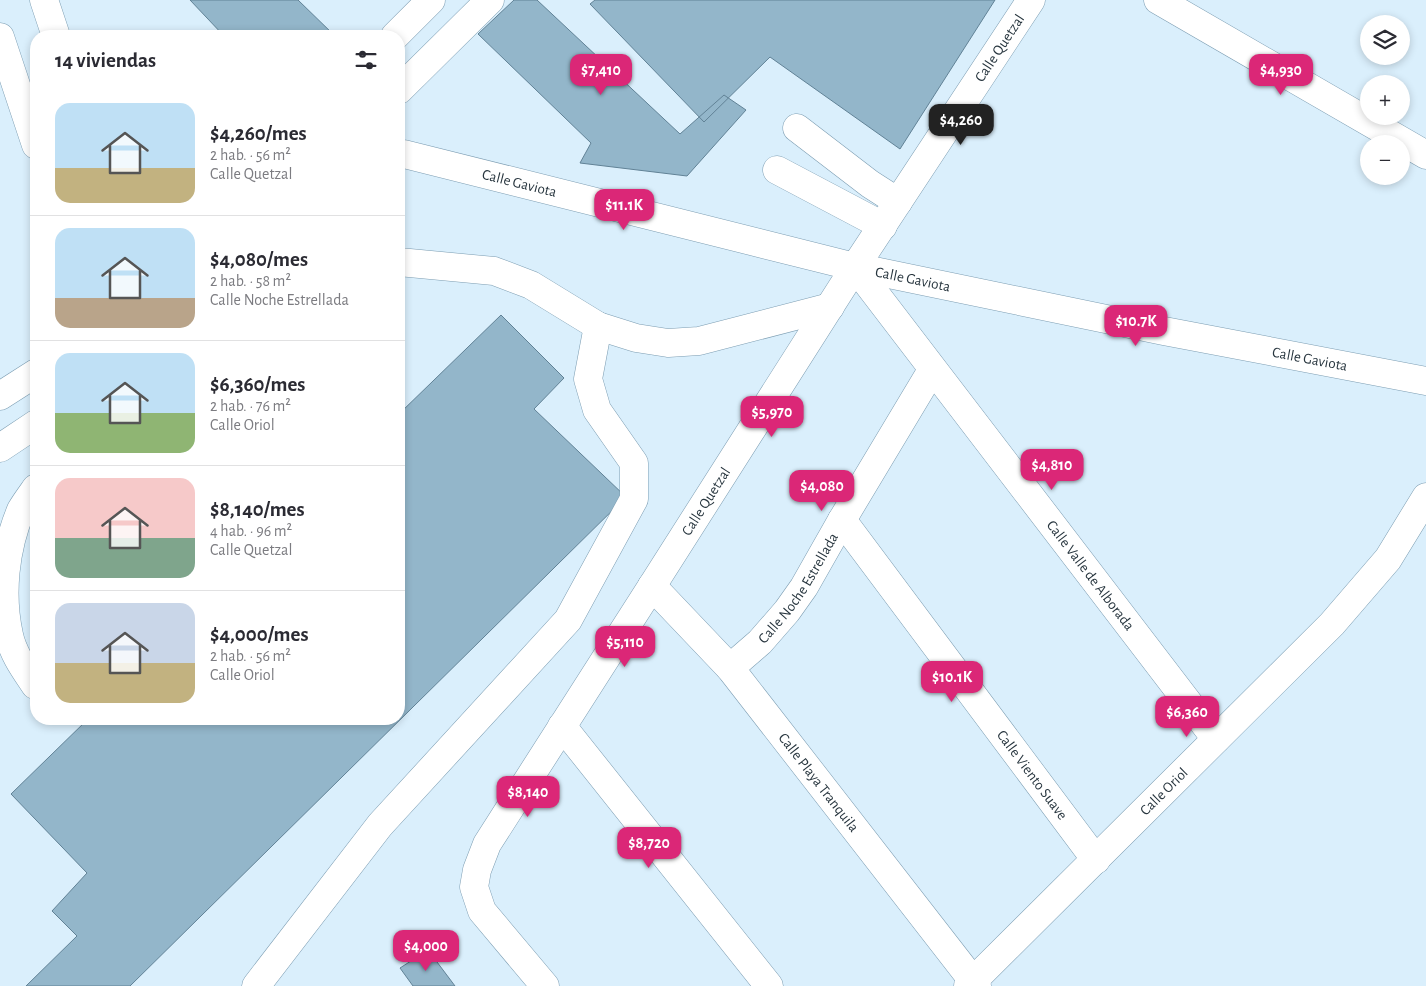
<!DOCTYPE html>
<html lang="es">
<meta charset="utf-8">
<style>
body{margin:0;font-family:"Alegreya Sans",sans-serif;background:#f7f7f7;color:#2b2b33;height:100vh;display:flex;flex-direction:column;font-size:19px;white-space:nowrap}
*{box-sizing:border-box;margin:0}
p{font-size:16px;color:#7c7c81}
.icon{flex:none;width:28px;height:28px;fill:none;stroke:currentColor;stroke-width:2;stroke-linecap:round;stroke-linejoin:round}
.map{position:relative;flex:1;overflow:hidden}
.side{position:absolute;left:30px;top:30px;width:375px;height:695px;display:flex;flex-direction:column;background:#fff;border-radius:20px;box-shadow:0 2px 8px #0003}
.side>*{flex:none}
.controls{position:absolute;left:1360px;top:15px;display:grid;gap:10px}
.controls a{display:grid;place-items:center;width:50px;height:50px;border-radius:50%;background:#fff;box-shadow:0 2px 8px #0003;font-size:25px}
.price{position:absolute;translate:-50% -42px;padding:0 11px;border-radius:10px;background:#db2777;color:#fff;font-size:16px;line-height:32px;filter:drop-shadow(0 1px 2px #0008)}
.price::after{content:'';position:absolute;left:50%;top:30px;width:15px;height:11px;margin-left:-8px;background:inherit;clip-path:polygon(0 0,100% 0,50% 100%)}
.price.current{background:#222;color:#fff}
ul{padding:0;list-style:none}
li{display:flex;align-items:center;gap:15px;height:125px;padding:0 25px}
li+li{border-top:1px solid #e1e1e2}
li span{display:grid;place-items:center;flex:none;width:140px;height:100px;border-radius:15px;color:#555}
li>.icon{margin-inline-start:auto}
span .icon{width:60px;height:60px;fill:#fffc;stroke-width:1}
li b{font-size:21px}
h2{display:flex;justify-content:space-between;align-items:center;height:60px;padding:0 25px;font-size:21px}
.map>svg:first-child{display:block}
</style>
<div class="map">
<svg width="1426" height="986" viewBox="0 0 1426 986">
<rect width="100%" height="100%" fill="#daeffc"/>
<path fill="#93b6ca" stroke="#618296" d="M190 0H298L335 36H224Z
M514 0H537L680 134 724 95 746 110 687 176 580 163 591 143 478 34Z
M595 0H995L900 149 770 57 704 122 590 4Z
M501 315 564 378 534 409 626 497 130 986H26L77 936 52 911 87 873 11 794 88 719H399V414Z
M428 950 455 986H413L400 968Z"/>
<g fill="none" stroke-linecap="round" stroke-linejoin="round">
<defs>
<g id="minor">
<path d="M44 0 56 36"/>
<path d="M1158 0 1426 155"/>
<path d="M395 36 431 0"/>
<path d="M0 37 36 145"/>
<path d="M399 90 490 0"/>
<path d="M797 128 870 184 898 202"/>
<path id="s1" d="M404 154 855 267 1164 331 1426 381"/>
<path d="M777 170 883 226"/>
<path d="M399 262 494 271 531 285 598 326 636 338 668 343 699 341 830 307"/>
<path id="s2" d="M855 267 1216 739"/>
<path d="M0 396 36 373"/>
<path d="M0 448 36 424"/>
<path id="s3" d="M842 520 1096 860"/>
<path id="s4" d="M652 586 730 668 977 986"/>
<path id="s5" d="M730 668 760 642 787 611 804 587 842 520 932 370"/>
<path d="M35 685C25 670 13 654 9 635 0 594 5 548 21 510 25 503 31 495 36 488"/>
<path d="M562 726 769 986"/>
<path d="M256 986 380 825 568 620 634 499V463L597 410 588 379 598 326"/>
<path id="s6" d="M545 986 482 911 474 887 477 870 487 844 652 586 855 267 1031 0"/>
<path id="s7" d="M968 986 1332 624 1388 559 1426 497"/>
</g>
</defs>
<use href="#minor" stroke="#7c9db2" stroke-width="29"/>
<use href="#minor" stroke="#fff" stroke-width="28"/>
</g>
<g text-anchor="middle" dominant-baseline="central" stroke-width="4.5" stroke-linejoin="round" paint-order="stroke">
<g font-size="15" fill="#28363f" stroke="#f3faff">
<text stroke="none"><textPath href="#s6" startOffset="1115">Calle Quetzal</textPath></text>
<text stroke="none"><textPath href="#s1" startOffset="119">Calle Gaviota</textPath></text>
<text stroke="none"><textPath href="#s1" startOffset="524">Calle Gaviota</textPath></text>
<text stroke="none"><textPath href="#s1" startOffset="929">Calle Gaviota</textPath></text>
<text stroke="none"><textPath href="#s6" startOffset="575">Calle Quetzal</textPath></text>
<text stroke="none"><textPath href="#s2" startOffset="388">Calle Valle de Alborada</textPath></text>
<text stroke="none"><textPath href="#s5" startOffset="106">Calle Noche Estrellada</textPath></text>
<text stroke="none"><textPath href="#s3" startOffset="318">Calle Viento Suave</textPath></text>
<text stroke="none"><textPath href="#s4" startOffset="258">Calle Playa Tranquila</textPath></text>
<text stroke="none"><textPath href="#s7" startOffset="276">Calle Oriol</textPath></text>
</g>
</g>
</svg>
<div class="controls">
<a><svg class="icon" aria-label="layers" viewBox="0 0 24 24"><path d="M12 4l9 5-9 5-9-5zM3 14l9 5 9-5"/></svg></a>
<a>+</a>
<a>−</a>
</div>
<b class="price" style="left:601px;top:96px">$7,410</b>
<b class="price" style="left:1281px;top:96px">$4,930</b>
<b class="price current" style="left:961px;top:146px">$4,260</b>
<b class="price" style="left:624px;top:231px">$11.1K</b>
<b class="price" style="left:1136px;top:347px">$10.7K</b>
<b class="price" style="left:772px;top:438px">$5,970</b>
<b class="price" style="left:1052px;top:491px">$4,810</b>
<b class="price" style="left:822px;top:512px">$4,080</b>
<b class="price" style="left:625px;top:668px">$5,110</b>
<b class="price" style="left:952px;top:703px">$10.1K</b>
<b class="price" style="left:1187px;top:738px">$6,360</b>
<b class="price" style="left:528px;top:818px">$8,140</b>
<b class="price" style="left:649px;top:869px">$8,720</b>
<b class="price" style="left:426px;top:972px">$4,000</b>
<section class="side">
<h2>14 viviendas<svg class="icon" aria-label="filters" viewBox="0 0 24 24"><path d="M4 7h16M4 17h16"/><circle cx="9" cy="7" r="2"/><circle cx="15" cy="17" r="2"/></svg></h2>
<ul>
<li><span style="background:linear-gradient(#bfe0f5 65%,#c2b280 0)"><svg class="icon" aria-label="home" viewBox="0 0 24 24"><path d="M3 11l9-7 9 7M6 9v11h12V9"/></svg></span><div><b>$4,260/mes</b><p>2 hab. · 56 m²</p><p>Calle Quetzal</p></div></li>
<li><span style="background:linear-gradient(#bfe0f5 70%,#b9a48a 0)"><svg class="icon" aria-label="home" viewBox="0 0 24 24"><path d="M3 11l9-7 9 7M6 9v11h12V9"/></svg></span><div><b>$4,080/mes</b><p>2 hab. · 58 m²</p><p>Calle Noche Estrellada</p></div></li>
<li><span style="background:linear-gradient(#bfe0f5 60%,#8fb573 0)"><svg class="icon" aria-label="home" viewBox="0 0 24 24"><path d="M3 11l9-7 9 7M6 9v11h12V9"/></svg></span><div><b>$6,360/mes</b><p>2 hab. · 76 m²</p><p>Calle Oriol</p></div></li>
<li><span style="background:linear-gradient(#f6c9c9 60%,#7fa58c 0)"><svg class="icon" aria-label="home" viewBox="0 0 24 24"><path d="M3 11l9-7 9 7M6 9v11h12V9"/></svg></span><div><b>$8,140/mes</b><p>4 hab. · 96 m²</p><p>Calle Quetzal</p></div></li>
<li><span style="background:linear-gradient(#c9d6e8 60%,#c2b280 0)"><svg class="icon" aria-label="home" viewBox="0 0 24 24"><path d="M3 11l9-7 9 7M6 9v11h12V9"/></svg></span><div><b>$4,000/mes</b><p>2 hab. · 56 m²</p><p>Calle Oriol</p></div></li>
</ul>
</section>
</div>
